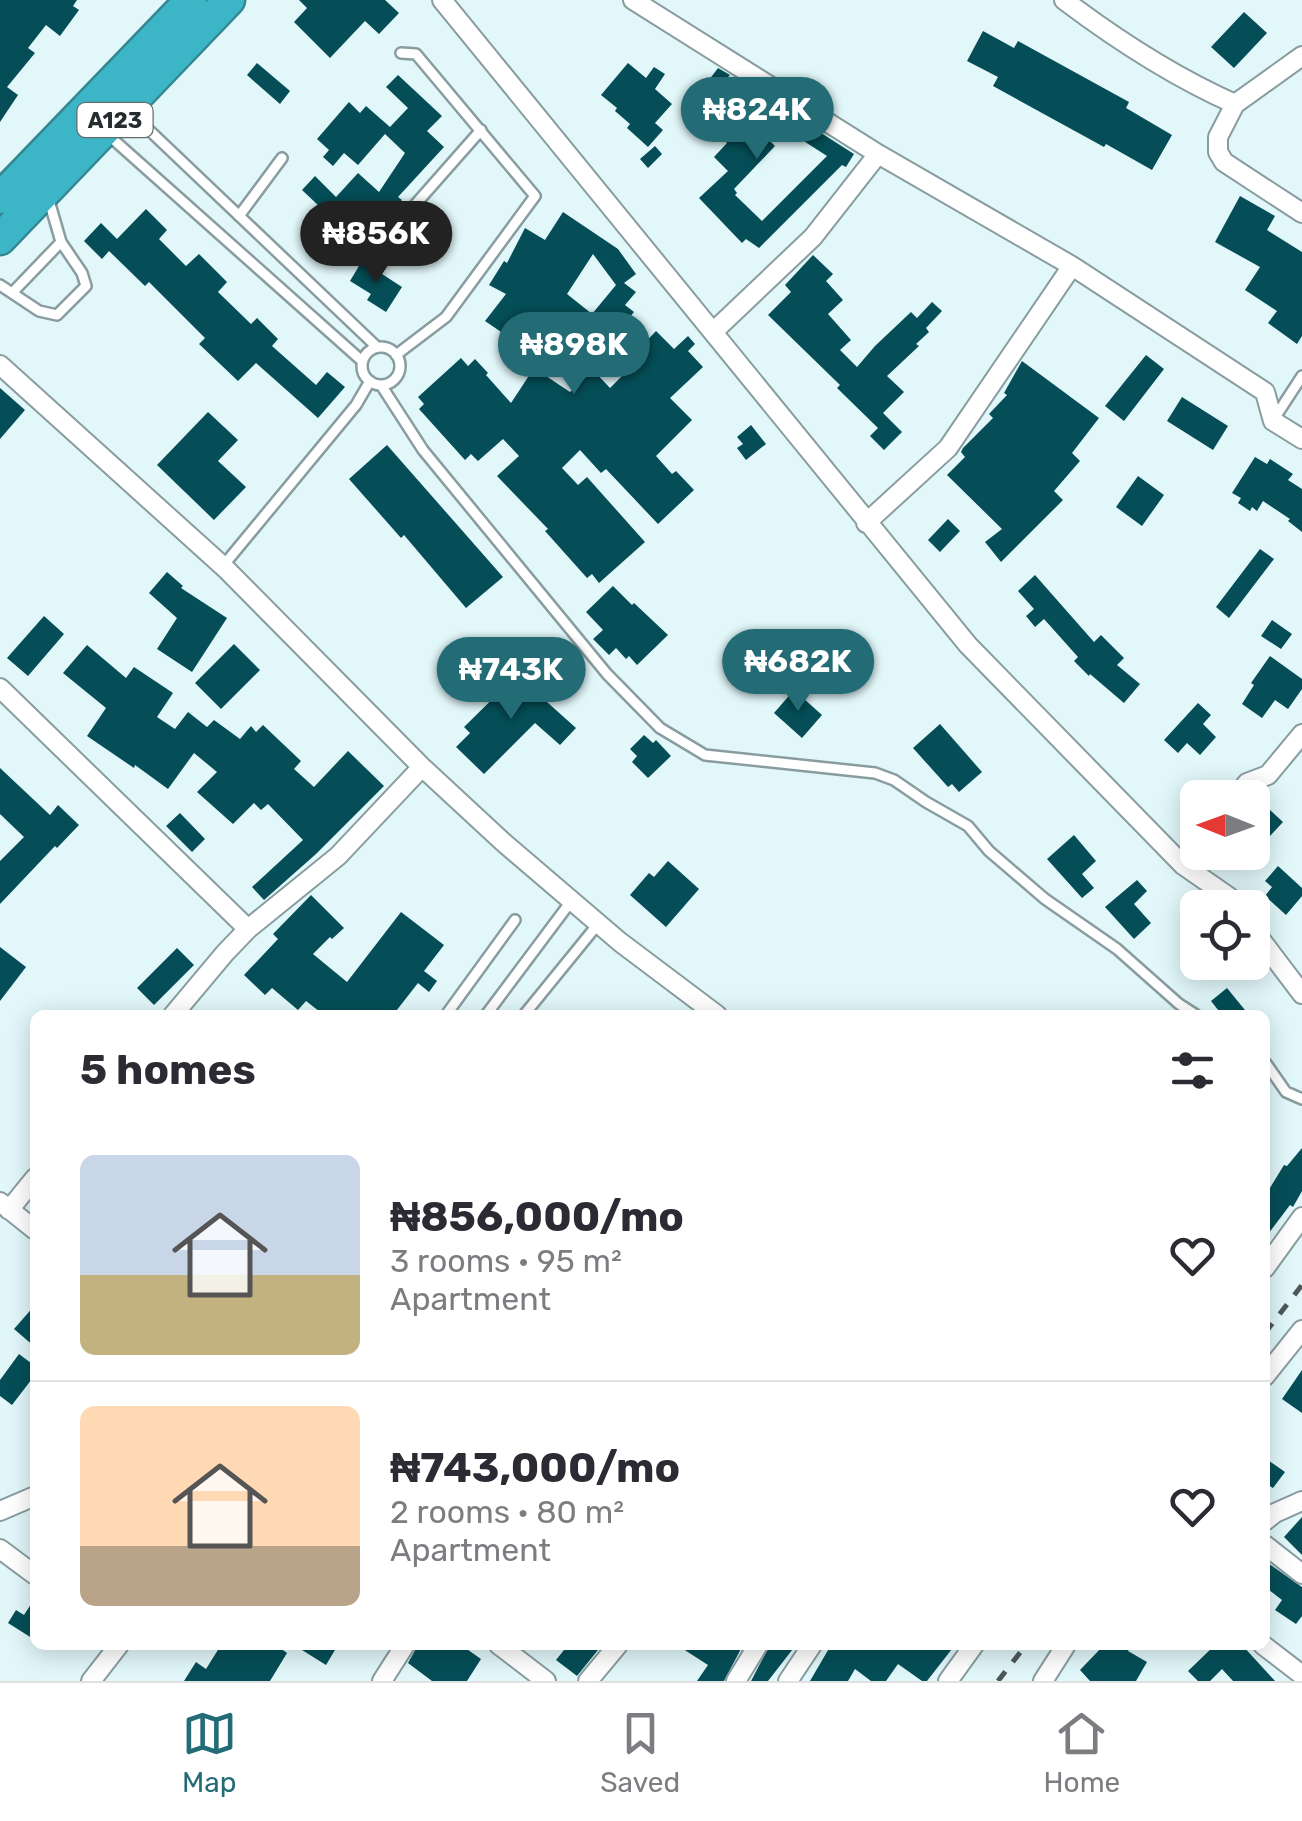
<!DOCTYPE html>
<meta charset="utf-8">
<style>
body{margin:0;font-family:Rubik,sans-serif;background:#f7f7f7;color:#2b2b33;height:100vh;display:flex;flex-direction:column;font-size:38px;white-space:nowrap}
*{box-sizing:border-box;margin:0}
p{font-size:32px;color:#7c7c81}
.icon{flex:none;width:55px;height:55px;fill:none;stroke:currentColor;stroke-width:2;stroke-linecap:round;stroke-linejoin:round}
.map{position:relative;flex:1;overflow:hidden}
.drawer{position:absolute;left:30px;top:1010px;width:1240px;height:640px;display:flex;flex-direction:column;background:#fff;border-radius:15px;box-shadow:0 5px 25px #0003}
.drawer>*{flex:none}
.needle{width:65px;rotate:271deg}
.tools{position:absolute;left:1180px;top:780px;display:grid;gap:20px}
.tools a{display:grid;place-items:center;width:90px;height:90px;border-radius:15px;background:#fff;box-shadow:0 5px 25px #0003;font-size:50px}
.price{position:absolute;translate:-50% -85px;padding:0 22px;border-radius:35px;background:#236c76;color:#fff;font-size:32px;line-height:65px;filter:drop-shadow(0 2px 5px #0008)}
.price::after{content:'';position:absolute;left:50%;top:60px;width:30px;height:22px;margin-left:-15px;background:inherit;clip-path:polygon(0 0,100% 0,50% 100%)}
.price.current{background:#222;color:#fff}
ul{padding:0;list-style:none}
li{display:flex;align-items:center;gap:30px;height:250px;padding:0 50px}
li+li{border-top:2px solid #e1e1e2}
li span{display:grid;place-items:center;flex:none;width:280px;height:200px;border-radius:15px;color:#555}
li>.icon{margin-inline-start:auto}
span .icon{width:120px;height:120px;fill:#fffc;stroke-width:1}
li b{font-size:42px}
h2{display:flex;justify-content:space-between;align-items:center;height:120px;padding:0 50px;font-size:42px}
.dock{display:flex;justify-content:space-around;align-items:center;height:140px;border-top:2px solid #e1e1e2;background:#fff;font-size:28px;color:#7c7c81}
.dock a{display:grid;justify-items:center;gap:5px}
.dock .current{color:#236c76}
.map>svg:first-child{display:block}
</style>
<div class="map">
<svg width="1302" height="1681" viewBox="0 0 1302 1681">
<rect width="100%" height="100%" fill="#e1f7fa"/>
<path fill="#054e57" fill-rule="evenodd" d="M0 0H77L73 6 79 10 60 36 46 25 28 48 35 53 7 87 18 95 0 122Z
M299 0H385L399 13 379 34 365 21 330 58 294 22 307 8Z
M1244 12 1267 33 1234 68 1211 47Z
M983 31 1014 48 1018 41 1129 102 1126 108 1172 135 1152 170 1106 144 1104 147 993 86 998 77 967 61Z
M257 63 290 91 280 104 247 75Z
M628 63 646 78 654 67 665 74 655 89 672 104 655 123 663 130 648 147 627 128 630 124 615 111 617 108 601 95Z
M718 68 730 75 728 77 766 111 763 115 729 95 727 98 775 146 734 189 737 193 735 195 762 221 827 156 785 129 793 115 854 154 846 167 842 165 759 248 746 239 742 243 699 198 728 171 714 157 727 143 699 118 714 102 700 92Z
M398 75 442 116 427 131 444 147 398 197 402 200 377 229 362 216 346 232 331 218 319 233 306 223 320 207 302 190 315 176 336 197 358 173 379 192 405 153 385 134 358 165 344 153 333 166 323 157 329 150 317 139 349 102 360 113 366 106 390 127 408 108 386 87Z
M655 146 662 154 648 168 640 159Z
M1240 196 1275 216 1267 230 1302 252V336L1297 344 1268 323 1277 311 1245 290 1260 267 1215 242Z
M146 209 167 230 159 239 186 266 199 254 227 282 218 292 251 324 257 318 278 339 272 346 316 385 327 372 345 387 318 418 256 363 238 381 199 344 205 338 149 282 145 286 109 251 102 259 84 241 101 223 117 239Z
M563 212 618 249 636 274 624 283 636 292 625 305 634 312 619 330 639 349 656 331 674 349 688 336 695 344 688 351 703 367 670 398 692 420 656 456 672 474 676 471 694 490 658 524 606 469 601 473 580 450 562 468 578 485 587 477 645 542 599 583 592 574 587 578 545 531 548 529 497 476 519 456 503 439 478 461 471 454 465 460 419 409 424 404 418 397 461 358 468 366 475 359 488 373 486 375 511 403 534 368 570 392 593 370 610 388 626 372 604 349 586 371 571 358 577 352 545 326 529 351 485 321 506 294 489 285 504 261 507 263 525 228 545 240ZM593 254 616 285 592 314 567 294Z
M813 255 833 274 826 281 843 300 828 314 851 340 840 350 857 367 875 346 911 312 917 318 932 302 942 311 926 328 929 332 916 344 919 346 887 376 904 392 883 413 902 432 884 450 870 436 878 428 837 388 840 385 768 315 791 292 785 285Z
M362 261 402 287 386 312 367 300 371 294 350 281Z
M1146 355 1164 369 1124 421 1105 406Z
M1022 361 1099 418 1072 453 1080 461 1054 491 1063 500 1001 562 985 542 1002 529 947 475 965 457 961 452 963 448 993 418 989 414 1007 395 1004 393Z
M0 388 25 410 0 439Z
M1182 397 1228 426 1213 450 1167 421Z
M208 412 238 440 218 461 246 487 214 520 157 465Z
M751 425 766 444 746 460 737 448 743 444 737 437Z
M387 445 503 577 466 608 404 535 401 538 349 479Z
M1255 457 1267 464 1270 459 1293 474 1288 480 1302 489V532L1288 521 1290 519 1263 501 1257 511 1252 507 1250 511 1238 503 1241 498 1232 493Z
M1138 476 1164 495 1142 526 1116 507Z
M948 519 960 531 940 552 928 540Z
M1260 549 1274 559 1229 618 1216 607Z
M167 572 183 586 181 588 227 618 192 672 157 649 177 618 149 593Z
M1035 575 1094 642 1101 635 1124 658 1117 665 1140 684 1124 703 1090 674 1089 676 1074 661 1078 657 1044 619 1035 627 1026 616 1034 609 1018 591Z
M613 586 632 605 634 603 668 635 637 665 629 656 626 659 616 648 609 655 593 639 603 630 586 612Z
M44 616 64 634 28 676 7 658Z
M1272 620 1292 634 1281 649 1261 636Z
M234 644 260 670 221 709 195 683Z
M87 645 126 678 134 667 173 693 157 717 175 729 188 712 207 727 214 720 240 739 251 726 256 732 263 725 301 761 294 769 314 787 348 751 384 786 316 854 264 900 252 887 303 840 268 804 261 810 254 803 233 824 197 792 217 772 194 753 168 789 135 765 134 768 87 736 106 708 63 673Z
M1270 656 1302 679V689L1288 709 1275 700 1262 718 1242 704 1254 685 1251 683Z
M522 670 551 699 547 702 576 728 560 745 535 723 484 774 456 747 470 733 464 727Z
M794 690 822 715 802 738 774 713Z
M1198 703 1211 715 1203 724 1216 737 1200 755 1187 743 1178 753 1164 740Z
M940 724 982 772 959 792 952 784 948 787 913 748Z
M644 735 653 743 656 740 671 756 648 778 632 762 637 756 630 749Z
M0 768 50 815 58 805 79 825 57 848 55 846 0 904V861L24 837 0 814Z
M1254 795 1283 822 1270 836 1262 828 1252 839Z
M180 813 205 839 192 852 166 826Z
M1074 835 1096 861 1082 874 1094 888 1082 898 1047 859Z
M668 861 699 889 666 927 630 895 649 873 654 877Z
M1278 866 1302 888V896L1286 915 1265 896 1272 887 1265 881Z
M1137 880 1147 891 1134 904 1151 923 1134 939 1105 907Z
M311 895 344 928 332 939 330 937 313 954 347 982 401 912 444 945 424 971 437 981 429 992 418 983 393 1015H324L306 1001 298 1010 272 988 265 995 244 975 278 939 273 934Z
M0 947 26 967 0 1001Z
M177 948 194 965 154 1005 137 988Z
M1227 988 1249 1015H1222L1211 1001Z
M1302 1148V1191L1293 1207 1290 1205 1265 1238V1196L1284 1165 1287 1166Z
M35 1305V1347L14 1329Z
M19 1354 35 1366V1375L12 1405 0 1396V1380Z
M1302 1370V1413L1282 1399Z
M1265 1458 1285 1472 1273 1488 1265 1483Z
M1302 1517V1555L1284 1537Z
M1265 1561 1302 1587V1616L1296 1624 1275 1610 1282 1600 1265 1587Z
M35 1598V1640L8 1623 16 1610 24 1615Z
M221 1645H276L287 1653 270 1681H184L196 1662 206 1669Z
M294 1645H338L326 1665Z
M418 1645H461L481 1659 467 1681H432L408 1663Z
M568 1645H602L577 1676 556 1660Z
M677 1645H743L724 1681H697L708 1665Z
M770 1645H796L768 1681H751Z
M831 1645H955L927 1681H922L898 1664 886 1681H871L855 1669 848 1681H810Z
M1104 1645H1132L1128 1651 1147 1662 1136 1681H1090L1080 1670Z
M1215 1645H1242L1275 1681H1233L1222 1669 1210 1681H1198L1188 1671Z"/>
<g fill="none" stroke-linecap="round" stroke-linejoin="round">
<defs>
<path id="lane" d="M129 111 377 347
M106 133 362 361
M239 216 282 158
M370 256 481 130
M0 285 12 293 61 242 48 197
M12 293 39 311 57 315 86 286 82 273 61 242
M362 366a19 19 0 1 1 38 0a19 19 0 1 1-38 0Z
M396 355 446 317 535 196 416 54 401 53
M381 385 423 450 607 674 660 728 705 755 875 773 894 780 926 802 968 826 989 851 1045 899 1117 949 1179 1004 1196 1015
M1274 419 1302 376
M223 566 356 405 370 381
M446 1015 515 920
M486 1015 572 900
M524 1015 598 924
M1265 1062 1286 1092 1302 1099"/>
<path id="street" d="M442 0 968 645 1183 865 1229 897 1237 908
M633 0 878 154 1072 266 1265 392 1273 421 1302 439
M1064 0C1117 40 1174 77 1235 104
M1302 56 1235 104 1218 137V152L1224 162 1302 213
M713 332 813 237 878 154
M0 365 225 568 422 767 503 842 620 942 717 1015
M866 523 948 448 1072 266
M0 688 248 929
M1236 798 1247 783 1268 775 1302 734
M1183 865 1198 846
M1252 928 1302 994
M173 1015 225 953 248 929 338 856 422 767
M0 1202 35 1230
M9 1210 35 1178
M1265 1268 1302 1217
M1265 1376 1302 1330
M0 1511 35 1496
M1265 1521 1275 1513 1302 1501
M1265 1545 1302 1574
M0 1549 35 1575
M499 1645 546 1681
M1263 1645 1302 1675
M91 1681 119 1645
M382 1681 405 1645
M588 1681 618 1645
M736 1681 758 1645
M788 1681 812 1645
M948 1681 974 1645
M1043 1681 1066 1645"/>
<path id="highway" d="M0 198 191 0
M0 239 229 0"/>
</defs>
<use href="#lane" stroke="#899da0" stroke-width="14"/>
<use href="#street" stroke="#899da0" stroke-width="22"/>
<use href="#highway" stroke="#348691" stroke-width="35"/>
<use href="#lane" stroke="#fff" stroke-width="9"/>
<use href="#street" stroke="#fff" stroke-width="18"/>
<use href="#highway" stroke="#3cb6c7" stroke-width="30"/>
<path stroke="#4d5859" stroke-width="5" stroke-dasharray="12 12" stroke-linecap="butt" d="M1265 1333 1302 1285
M998 1681 1026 1645"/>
</g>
<g text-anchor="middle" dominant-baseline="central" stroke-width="10" stroke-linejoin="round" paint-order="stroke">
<rect fill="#fff" stroke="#666b6c" stroke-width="2.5" x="77.5" y="103" width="75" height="34" rx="8"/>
<g font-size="22" font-weight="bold" fill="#242c2d">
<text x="115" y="120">A123</text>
</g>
</g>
</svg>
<div class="tools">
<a><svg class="needle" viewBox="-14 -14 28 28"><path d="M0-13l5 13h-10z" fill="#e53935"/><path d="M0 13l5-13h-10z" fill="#7c7c81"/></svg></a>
<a><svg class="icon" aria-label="locate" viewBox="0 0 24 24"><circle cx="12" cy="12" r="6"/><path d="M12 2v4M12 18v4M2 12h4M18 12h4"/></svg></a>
</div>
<b class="price" style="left:757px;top:162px">₦824K</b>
<b class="price current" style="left:376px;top:286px">₦856K</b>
<b class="price" style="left:574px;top:397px">₦898K</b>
<b class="price" style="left:798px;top:714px">₦682K</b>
<b class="price" style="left:511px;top:722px">₦743K</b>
<section class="drawer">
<h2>5 homes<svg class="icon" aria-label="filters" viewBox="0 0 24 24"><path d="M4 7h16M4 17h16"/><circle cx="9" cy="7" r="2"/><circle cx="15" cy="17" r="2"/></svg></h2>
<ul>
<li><span style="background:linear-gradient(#c9d6e8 60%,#c2b280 0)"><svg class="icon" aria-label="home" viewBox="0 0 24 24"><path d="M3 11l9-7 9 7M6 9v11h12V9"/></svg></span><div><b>₦856,000/mo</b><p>3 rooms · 95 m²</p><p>Apartment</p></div><svg class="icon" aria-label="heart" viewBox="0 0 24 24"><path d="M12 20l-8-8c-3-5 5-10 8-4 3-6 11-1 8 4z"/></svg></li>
<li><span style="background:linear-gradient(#ffd9b3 70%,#b9a48a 0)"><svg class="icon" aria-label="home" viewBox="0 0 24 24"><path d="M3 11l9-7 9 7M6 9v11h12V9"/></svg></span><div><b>₦743,000/mo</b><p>2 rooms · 80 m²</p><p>Apartment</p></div><svg class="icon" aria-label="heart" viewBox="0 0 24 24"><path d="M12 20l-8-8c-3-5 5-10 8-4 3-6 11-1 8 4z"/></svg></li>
</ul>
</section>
</div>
<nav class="dock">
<a class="current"><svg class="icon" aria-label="map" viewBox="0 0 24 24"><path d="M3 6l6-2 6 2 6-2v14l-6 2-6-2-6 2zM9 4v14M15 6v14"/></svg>Map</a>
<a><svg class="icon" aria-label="saved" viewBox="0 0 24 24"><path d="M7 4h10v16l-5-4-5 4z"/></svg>Saved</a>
<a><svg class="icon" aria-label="home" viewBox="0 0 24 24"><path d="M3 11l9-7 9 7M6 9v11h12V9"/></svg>Home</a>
</nav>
